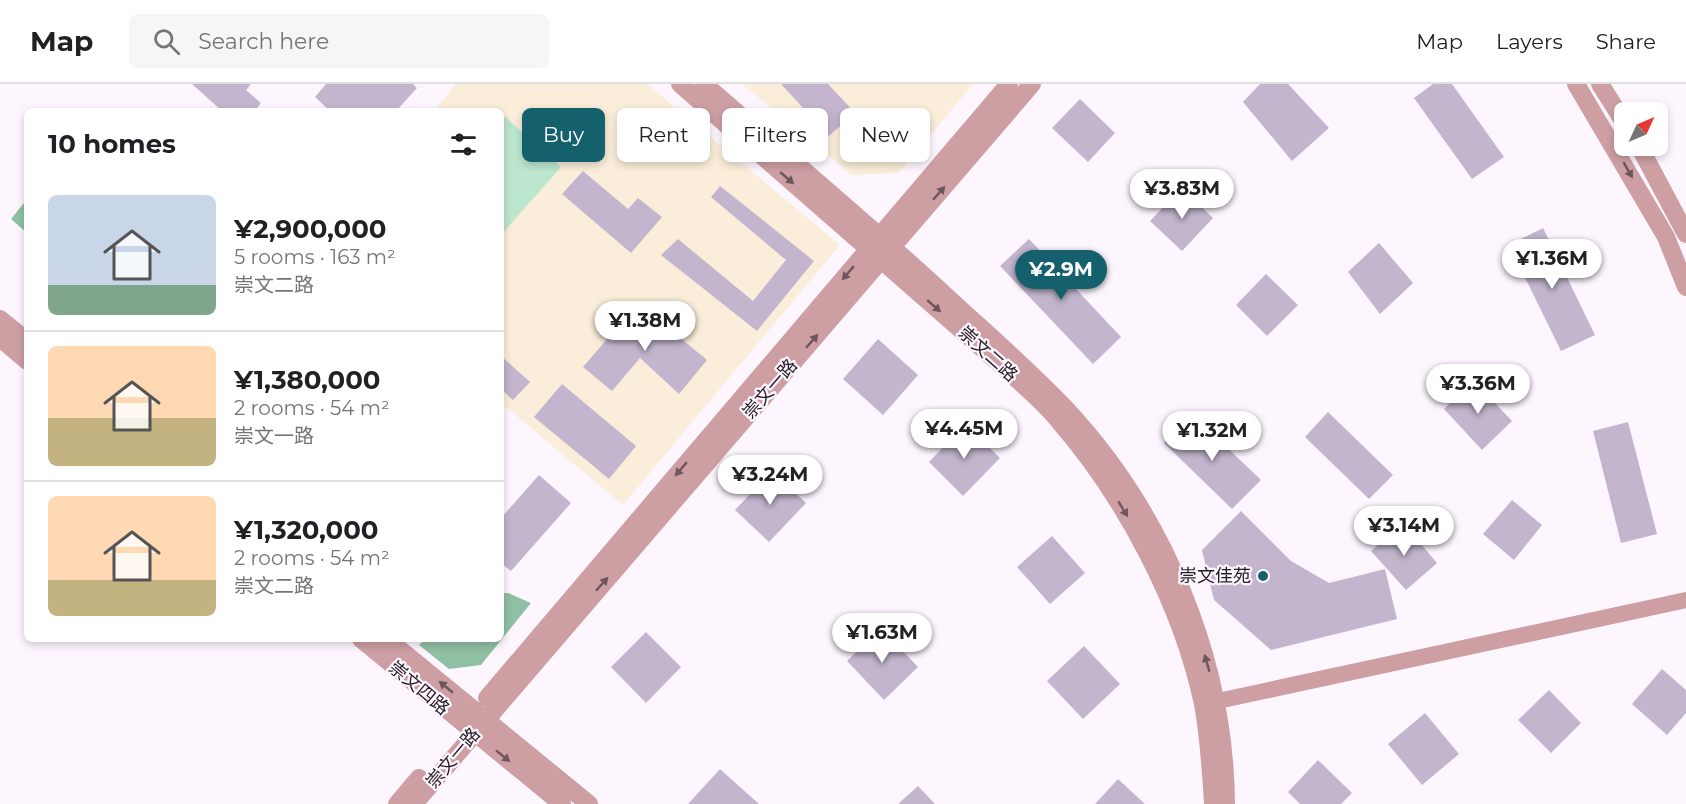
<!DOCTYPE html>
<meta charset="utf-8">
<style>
body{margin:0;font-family:Montserrat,"Noto Sans SC",sans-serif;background:#f6f6f6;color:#202124;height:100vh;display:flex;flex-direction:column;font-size:22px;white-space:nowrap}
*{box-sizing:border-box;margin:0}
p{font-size:20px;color:#757577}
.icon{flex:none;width:33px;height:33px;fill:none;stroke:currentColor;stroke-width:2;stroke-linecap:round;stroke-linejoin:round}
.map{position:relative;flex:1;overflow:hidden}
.drawer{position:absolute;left:24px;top:24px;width:480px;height:534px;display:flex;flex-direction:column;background:#fff;border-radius:9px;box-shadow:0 3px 9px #0003}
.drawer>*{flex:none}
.hud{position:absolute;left:522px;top:24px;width:570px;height:54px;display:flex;gap:12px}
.needle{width:39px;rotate:46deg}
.controls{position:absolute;left:1614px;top:18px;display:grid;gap:12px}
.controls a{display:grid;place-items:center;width:54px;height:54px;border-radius:9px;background:#fff;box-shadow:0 3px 9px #0003;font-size:30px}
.price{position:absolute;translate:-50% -51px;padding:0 14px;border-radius:21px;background:#fff;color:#222;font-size:20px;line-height:39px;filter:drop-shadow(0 2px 3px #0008)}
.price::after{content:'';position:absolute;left:50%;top:36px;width:18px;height:14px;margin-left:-9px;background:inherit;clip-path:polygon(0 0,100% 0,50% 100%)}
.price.on{background:#15606d;color:#fff}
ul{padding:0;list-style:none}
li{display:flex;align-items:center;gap:18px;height:150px;padding:0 24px}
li+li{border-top:2px solid #e0e0e0}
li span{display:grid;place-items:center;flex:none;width:168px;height:120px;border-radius:9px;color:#555}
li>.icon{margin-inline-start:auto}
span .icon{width:72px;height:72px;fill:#fffc;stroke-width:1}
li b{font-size:26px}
h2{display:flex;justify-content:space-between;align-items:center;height:72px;padding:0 24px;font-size:26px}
.pill{padding:0 21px;border-radius:9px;background:#fff;box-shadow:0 3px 9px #0003;font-size:21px;line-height:54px}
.pill.on{background:#15606d;color:#fff}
header{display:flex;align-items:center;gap:36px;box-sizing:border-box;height:84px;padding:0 30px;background:#fff;border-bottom:2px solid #e0e0e0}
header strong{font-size:28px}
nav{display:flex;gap:33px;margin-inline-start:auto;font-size:21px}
.search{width:420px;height:54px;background:#f6f6f6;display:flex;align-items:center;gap:15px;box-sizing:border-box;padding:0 21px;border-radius:9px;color:#757577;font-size:22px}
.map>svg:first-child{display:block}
</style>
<header>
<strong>Map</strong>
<div class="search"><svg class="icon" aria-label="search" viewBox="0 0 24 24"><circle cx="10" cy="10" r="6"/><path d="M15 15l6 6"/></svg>Search here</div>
<nav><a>Map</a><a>Layers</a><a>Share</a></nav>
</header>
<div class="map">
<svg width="1686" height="720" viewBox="0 0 1686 720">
<rect width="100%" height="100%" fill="#fef6ff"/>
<path fill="#faedd9" d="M456 0H647L840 161 623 421 501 319V27H434Z
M742 0H973L899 89 852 91Z"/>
<path fill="#bce6cd" d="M501 29 561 83 501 151Z"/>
<path fill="#90c0a4" d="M27 115V149L11 135Z
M501 509H508L531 519 481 581 449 585 419 561 425 555H501Z"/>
<path fill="#c2b5cd" d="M192 0H251L246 6 261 19 255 27H222Z
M326 0H413L417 4 396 27H330L315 13Z
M781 0H828L855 29 829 52Z
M1260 0H1288L1329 44 1292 77 1243 18Z
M1433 0H1452L1504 73 1472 95 1414 14Z
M1080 15 1115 49 1088 78 1052 44Z
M583 87 628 125 638 114 662 133 631 169 562 110Z
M720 102 814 177 757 247 661 171 678 155 753 217 786 176 711 113Z
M1182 104 1213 134 1182 167 1150 137Z
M1543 144 1595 251 1561 267 1509 161Z
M1029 155 1121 253 1093 280 1000 182Z
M1379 159 1413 199 1380 230 1348 188Z
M1266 190 1298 221 1267 252 1236 221Z
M638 219 707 276 679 310 640 274 612 307 583 283Z
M878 255 918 291 883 331 843 295Z
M501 272 530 298 513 316 501 305Z
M1473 296 1512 337 1482 366 1444 325Z
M562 300 636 362 609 395 534 333Z
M1328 328 1393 391 1369 415 1305 353Z
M1192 330 1261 396 1232 425 1164 359Z
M1628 338 1657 450 1621 459 1593 347Z
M965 340 1000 374 963 412 929 378Z
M772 387 806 419 769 458 735 426Z
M539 391 571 419 511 487 501 479V434Z
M1512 416 1542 441 1514 476 1483 450Z
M1241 427 1291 477 1329 499 1385 485 1397 535 1271 566 1214 516 1202 466Z
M1403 439 1437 479 1406 506 1371 467Z
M1052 452 1085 489 1050 520 1017 483Z
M881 544 918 583 884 616 847 577Z
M646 548 681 583 646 619 611 583Z
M1084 562 1120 600 1083 635 1047 597Z
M1662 585 1686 606V629L1667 651 1632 620Z
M1549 606 1581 639 1551 669 1518 636Z
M1425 629 1459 670 1422 701 1388 660Z
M1318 676 1352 709 1341 720H1300L1288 708Z
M720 685 759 720H688Z
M1118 695 1145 720H1095Z
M918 702 935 720H898Z"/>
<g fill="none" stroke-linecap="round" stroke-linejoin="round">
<path stroke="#cd9fa3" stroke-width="16" d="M1204 620 1686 516"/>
<path stroke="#cd9fa3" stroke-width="18" d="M680 0 1007 286C1024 302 1044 318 1059 337 1125 413 1182 521 1203 620 1209 652 1211 687 1213 720
M704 0C784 70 866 138 945 211 985 248 1028 285 1066 325 1164 430 1225 576 1226 720
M1576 0 1666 153 1686 203
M1600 0 1624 38
M1639 62 1686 150
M0 235 27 257
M0 254 27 277
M361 555 562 720
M387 555 589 720
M487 614 1009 0
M397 720 419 694
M414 720 1032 0"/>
</g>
<defs><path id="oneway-solid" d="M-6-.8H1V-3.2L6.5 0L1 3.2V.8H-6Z" transform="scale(1.5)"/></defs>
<g fill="#6f565d">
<use href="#oneway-solid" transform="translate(1628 86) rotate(60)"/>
<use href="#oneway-solid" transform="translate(787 94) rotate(41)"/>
<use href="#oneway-solid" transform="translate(939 109) rotate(-49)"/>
<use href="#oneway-solid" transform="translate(848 189) rotate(130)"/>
<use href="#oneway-solid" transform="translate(934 222) rotate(41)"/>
<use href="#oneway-solid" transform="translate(812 257) rotate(-49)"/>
<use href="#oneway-solid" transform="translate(681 385) rotate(130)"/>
<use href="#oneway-solid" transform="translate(1123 425) rotate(59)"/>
<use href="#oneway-solid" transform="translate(602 500) rotate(-49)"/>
<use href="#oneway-solid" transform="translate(1207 579) rotate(-106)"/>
<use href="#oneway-solid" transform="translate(446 603) rotate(-140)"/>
<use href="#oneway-solid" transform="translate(503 672) rotate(39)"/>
</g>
<circle fill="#15606d" stroke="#fef6ff" stroke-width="2" cx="1263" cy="492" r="6"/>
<g text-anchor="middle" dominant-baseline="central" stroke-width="4.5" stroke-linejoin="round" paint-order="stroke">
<g font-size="18" fill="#221b23" stroke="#fef6ff">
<text transform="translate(988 270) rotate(42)">崇文二路</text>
<text transform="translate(770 305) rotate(-49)">崇文一路</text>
<text transform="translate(419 604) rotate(40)">崇文四路</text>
<text transform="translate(453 674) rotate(-50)">崇文一路</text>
</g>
<g font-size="18" fill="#221b23" stroke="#fef6ff" text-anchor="end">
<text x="1251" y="492">崇文佳苑</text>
</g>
</g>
</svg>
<div class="controls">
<a><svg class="needle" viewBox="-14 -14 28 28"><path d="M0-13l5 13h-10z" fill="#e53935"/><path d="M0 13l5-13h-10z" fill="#757577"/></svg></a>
</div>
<b class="price" style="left:1182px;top:136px">¥3.83M</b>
<b class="price" style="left:1552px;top:206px">¥1.36M</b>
<b class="price on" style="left:1061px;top:217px">¥2.9M</b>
<b class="price" style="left:645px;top:268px">¥1.38M</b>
<b class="price" style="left:1478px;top:331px">¥3.36M</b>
<b class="price" style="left:964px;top:376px">¥4.45M</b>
<b class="price" style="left:1212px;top:378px">¥1.32M</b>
<b class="price" style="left:770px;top:422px">¥3.24M</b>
<b class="price" style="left:1404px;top:473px">¥3.14M</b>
<b class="price" style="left:882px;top:580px">¥1.63M</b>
<div class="hud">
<a class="pill on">Buy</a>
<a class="pill">Rent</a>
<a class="pill">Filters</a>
<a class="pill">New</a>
</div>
<section class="drawer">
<h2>10 homes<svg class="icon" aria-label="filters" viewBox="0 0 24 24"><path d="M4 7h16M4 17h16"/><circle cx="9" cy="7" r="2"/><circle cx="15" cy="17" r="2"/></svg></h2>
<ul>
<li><span style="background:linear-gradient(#c9d6e8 75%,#7fa58c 0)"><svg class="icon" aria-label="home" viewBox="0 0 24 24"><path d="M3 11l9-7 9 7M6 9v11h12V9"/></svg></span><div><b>¥2,900,000</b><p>5 rooms · 163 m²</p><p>崇文二路</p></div></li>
<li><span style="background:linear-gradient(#ffd9b3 60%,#c2b280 0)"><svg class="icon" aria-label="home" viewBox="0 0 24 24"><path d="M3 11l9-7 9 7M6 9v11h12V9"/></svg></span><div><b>¥1,380,000</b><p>2 rooms · 54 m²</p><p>崇文一路</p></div></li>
<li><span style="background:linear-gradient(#ffd9b3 70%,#c2b280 0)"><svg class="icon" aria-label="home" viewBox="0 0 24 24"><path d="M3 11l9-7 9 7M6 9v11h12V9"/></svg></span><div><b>¥1,320,000</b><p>2 rooms · 54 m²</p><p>崇文二路</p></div></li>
</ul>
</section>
</div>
